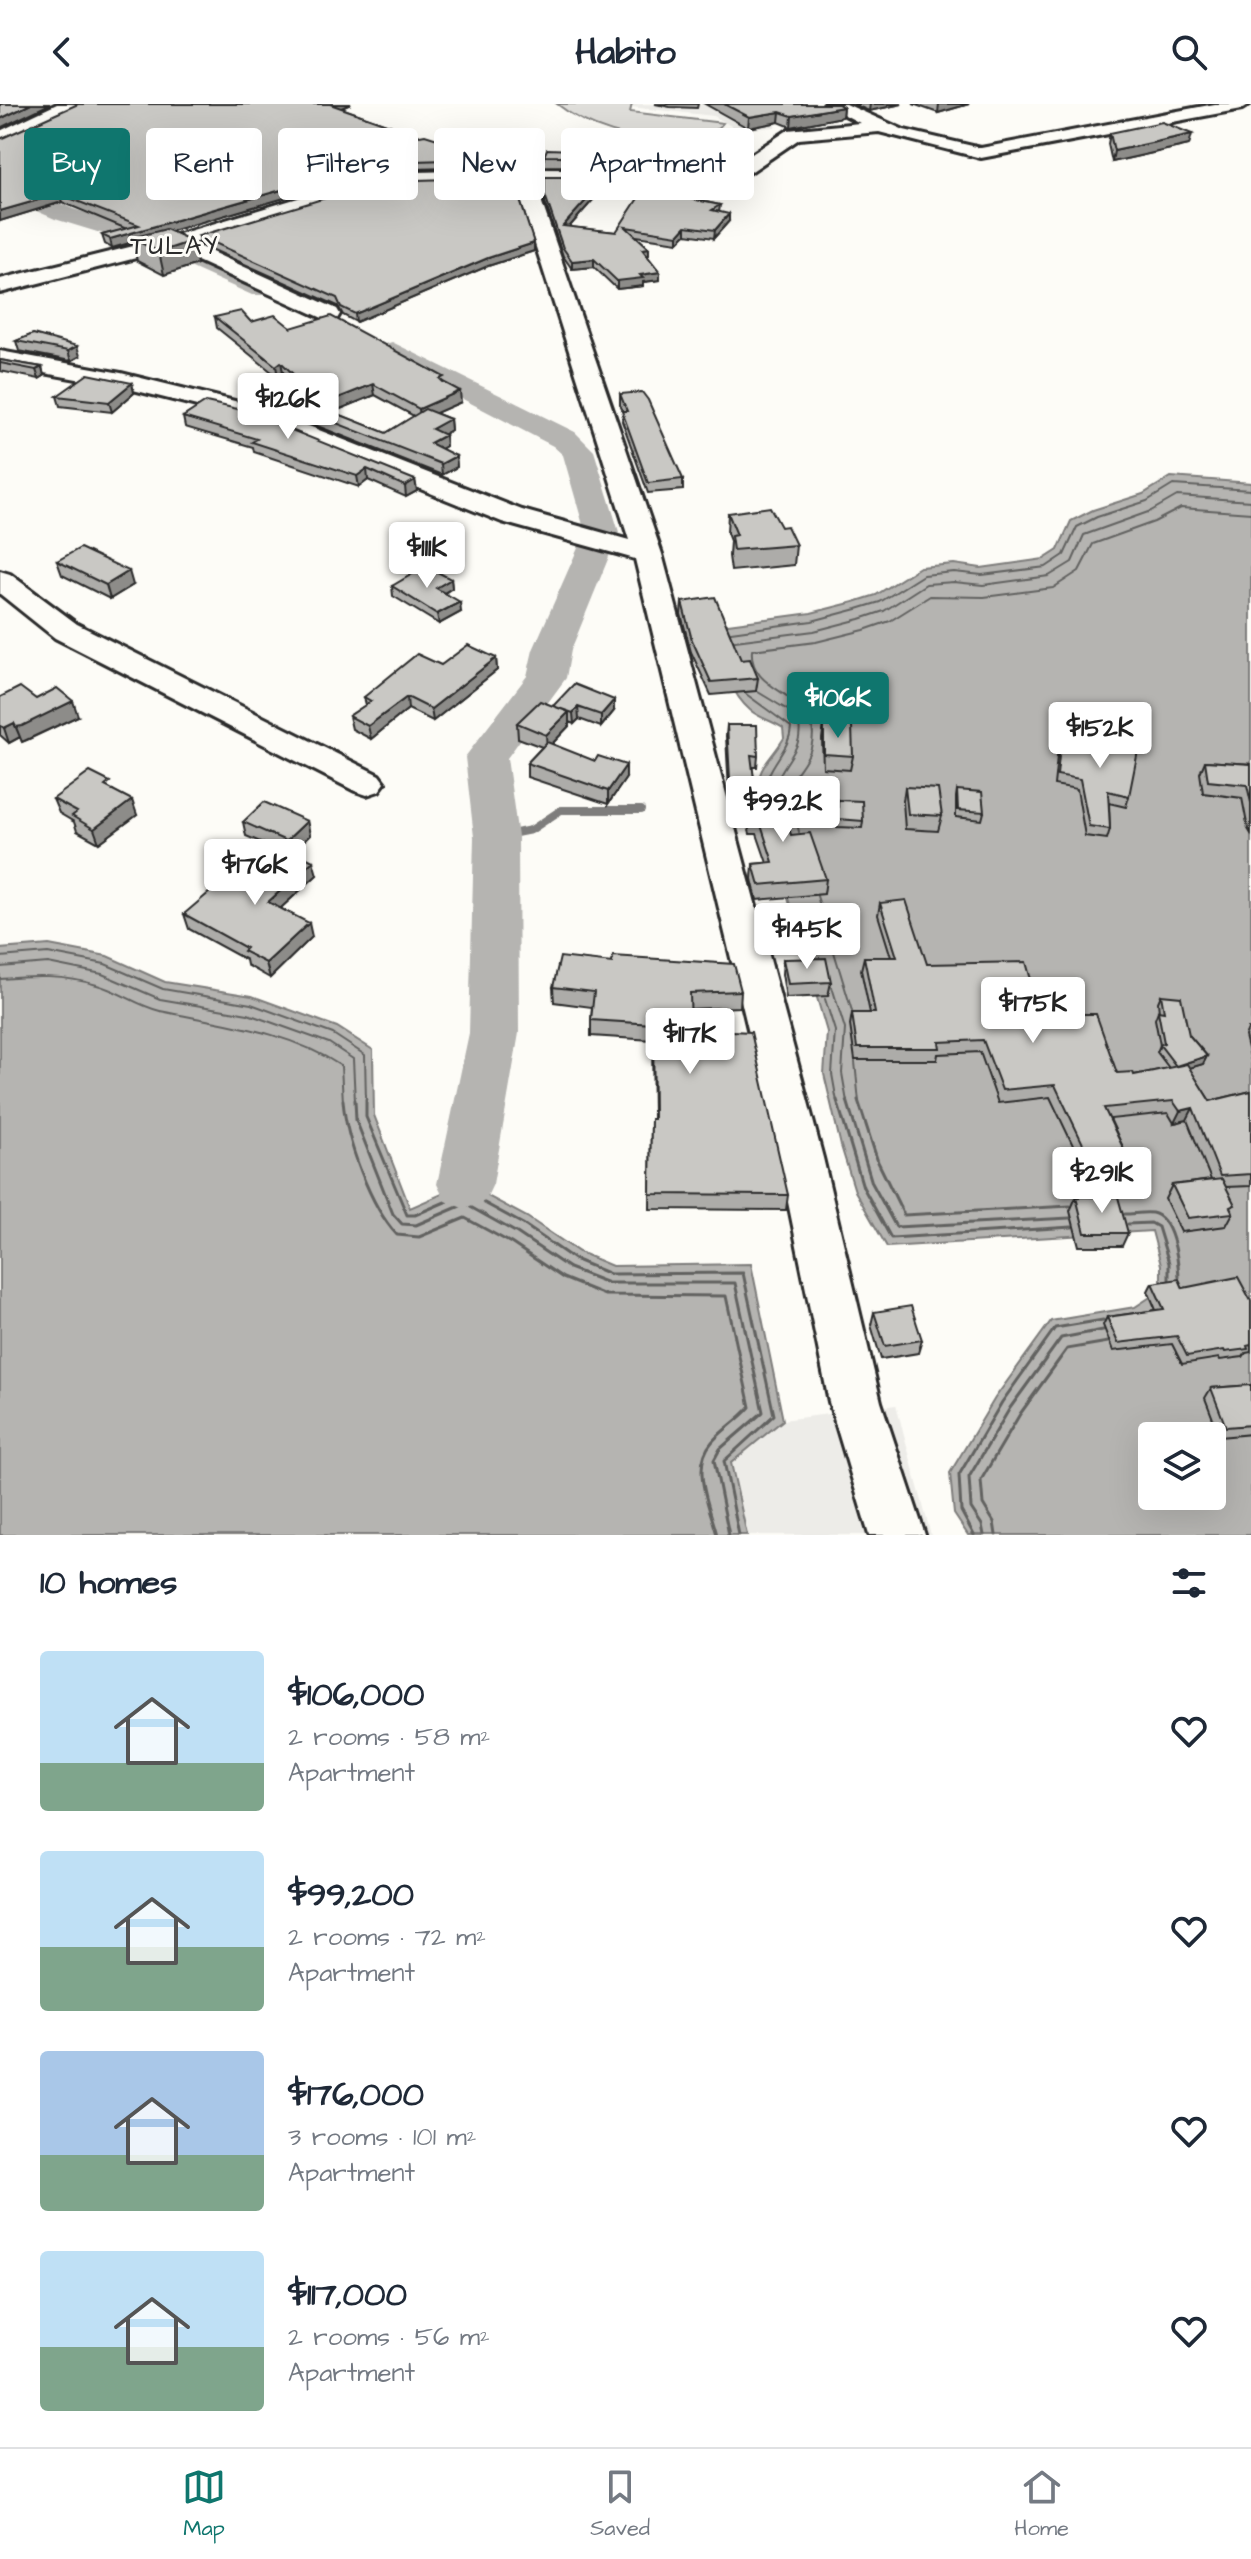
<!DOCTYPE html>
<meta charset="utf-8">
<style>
body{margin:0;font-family:"Architects Daughter",sans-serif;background:#f6f6f7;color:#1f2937;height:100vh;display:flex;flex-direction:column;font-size:30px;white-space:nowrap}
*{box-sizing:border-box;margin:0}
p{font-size:26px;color:#747a83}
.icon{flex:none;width:44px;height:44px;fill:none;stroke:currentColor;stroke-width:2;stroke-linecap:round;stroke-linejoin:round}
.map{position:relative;height:1431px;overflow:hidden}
.details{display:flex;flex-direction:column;background:#fff;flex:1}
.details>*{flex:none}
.top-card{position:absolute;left:24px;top:24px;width:800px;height:72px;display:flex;gap:16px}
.tools{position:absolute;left:1138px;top:1318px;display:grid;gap:16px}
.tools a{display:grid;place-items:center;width:88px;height:88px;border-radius:8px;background:#fff;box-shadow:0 8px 32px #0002;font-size:40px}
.price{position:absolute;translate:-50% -68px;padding:0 18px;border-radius:8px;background:#fff;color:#222;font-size:26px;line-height:52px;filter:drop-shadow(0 2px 4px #0008)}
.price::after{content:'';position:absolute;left:50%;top:48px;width:24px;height:18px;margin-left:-12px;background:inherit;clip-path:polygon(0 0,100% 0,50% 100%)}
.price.active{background:#0f766e;color:#fff}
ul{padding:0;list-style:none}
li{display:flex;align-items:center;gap:24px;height:200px;padding:0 40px}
li span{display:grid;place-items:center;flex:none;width:224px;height:160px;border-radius:8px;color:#555}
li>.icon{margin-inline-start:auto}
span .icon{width:96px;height:96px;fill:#fffc;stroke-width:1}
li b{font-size:34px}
h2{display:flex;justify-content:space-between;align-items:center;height:96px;padding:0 40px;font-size:34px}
.chip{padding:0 28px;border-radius:8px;background:#fff;box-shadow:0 8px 32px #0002;font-size:28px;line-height:72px}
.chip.active{background:#0f766e;color:#fff}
header{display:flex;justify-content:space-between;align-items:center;height:104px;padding:0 40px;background:#fff;font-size:36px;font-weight:800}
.tab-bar{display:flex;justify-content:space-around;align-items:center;height:112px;border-top:2px solid #e0e1e3;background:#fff;font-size:22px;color:#747a83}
.tab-bar a{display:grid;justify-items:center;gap:4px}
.tab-bar .active{color:#0f766e}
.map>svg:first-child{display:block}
</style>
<header><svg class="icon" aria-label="back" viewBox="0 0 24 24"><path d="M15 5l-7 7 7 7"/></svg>Habito<svg class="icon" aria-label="search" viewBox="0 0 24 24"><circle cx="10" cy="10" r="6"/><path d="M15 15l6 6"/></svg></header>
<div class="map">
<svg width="1251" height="1431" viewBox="0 0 1251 1431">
<rect width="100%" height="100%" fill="#fdfcf7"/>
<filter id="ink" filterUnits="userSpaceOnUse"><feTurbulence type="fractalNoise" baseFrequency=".0125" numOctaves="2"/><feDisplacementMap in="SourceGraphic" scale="16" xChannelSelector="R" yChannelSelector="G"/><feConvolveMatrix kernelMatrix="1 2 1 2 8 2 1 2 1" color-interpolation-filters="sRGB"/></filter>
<g filter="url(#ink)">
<path fill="#edece8" d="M602 0H761L776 6 775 23 738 26 714 12Z
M896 1301 931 1431H747L731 1359 783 1316Z"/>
<path fill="#dfdeda" stroke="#858482" stroke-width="2" d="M557 0H632L630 8 723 19C712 34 693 33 675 35L672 38C632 36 588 25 557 0Z"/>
<path fill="#b5b4b1" stroke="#7e7d7b" stroke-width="2" fill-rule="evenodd" d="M1171 373 1251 379V1431H968L954 1410 950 1369 995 1294 1051 1217 1135 1203 1161 1186V1161L1152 1127 887 1143 855 1087 841 1042 824 970 827 928 760 698C754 662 767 662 784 634L783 624C773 617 759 614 750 606 727 586 722 554 714 527L728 520 811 509 854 498 876 491 920 463 954 460 981 464 1044 455 1058 446 1071 417 1093 406 1143 390ZM1152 1332H1212V1392H1152Z
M49 841 107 852 165 878 252 892 337 923 373 946 374 1011 410 1104 465 1080 527 1113 579 1148 612 1162 751 1160 783 1316 731 1359 747 1431H0V845Z"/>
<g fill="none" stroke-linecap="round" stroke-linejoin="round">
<path stroke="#626261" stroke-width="2" d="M731 528 812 517 857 505 880 498 923 471 954 468 982 471 1046 463 1064 451 1077 423 1097 413 1147 397 1173 381 1251 386
M735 537 814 527 860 515 884 507 926 480 954 478 983 481 1049 472 1072 458 1084 431 1151 407 1177 392 1251 397
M758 588 791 608 799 620C804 648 779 659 776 684
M746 590 791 623C790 648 766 661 766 685
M799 728 788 681C795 670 808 656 811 644 826 587 748 593 752 546L816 538 864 526 890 517 930 492 984 493 1053 484 1079 467 1093 440 1154 418 1181 404 1251 409
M817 792 852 907
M0 853 48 849 105 860 163 885 251 900 333 930 365 951 366 998
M0 863 48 859 102 870 160 895 248 910 329 939 353 955 355 998
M0 875C34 872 64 871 97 881 119 887 138 902 160 907 222 920 287 926 341 962L343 998
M832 883 845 925 842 969 847 998
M825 895 835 927 832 970 837 998
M855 958 859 998"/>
<path stroke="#626261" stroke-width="3" d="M343 996C346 1036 370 1102 397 1131L419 1133 465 1114 511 1139 563 1174 605 1191 726 1192 750 1303C739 1316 723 1325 712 1338 690 1363 710 1403 717 1431
M355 996 356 1016 393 1110 402 1120 416 1121 465 1100 517 1129 569 1164 608 1179H735L763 1308 720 1345 714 1356 729 1431
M366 996V1013L407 1111H415L466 1089 523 1120 574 1155 610 1170 743 1169 774 1311 724 1357 739 1431
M837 996 863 1083 891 1134 1072 1123
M847 996 872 1079 896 1123 1070 1114
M858 996 878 1058 904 1111 1070 1102
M1125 1110C1133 1110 1144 1108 1152 1109 1173 1113 1178 1155 1179 1173
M1128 1120 1151 1119 1158 1123 1169 1159V1175
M974 1431 961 1407 959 1371 1002 1298 1055 1224 1103 1216
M984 1431 982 1421 971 1404 969 1373 1010 1304 1061 1234 1103 1226
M996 1431 994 1418 983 1400 981 1376 1020 1310 1067 1245 1108 1238"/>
<path stroke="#7e7d7b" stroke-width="8" d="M496 733 531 726 561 706H641"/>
<path fill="#b5b4b1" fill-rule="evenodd" d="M0 75 73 105 161 132 270 179 274 185 270 191H252L143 142 55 115 0 91Z
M392 238 575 328 594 347 619 428 571 546 566 574 507 654 518 733 519 929 493 1080 485 1097 465 1105 445 1097 437 1080 469 929 474 733 465 653 527 572 533 546 585 428 563 351 553 342 382 253 378 247 382 241Z"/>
<defs>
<path id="minor" d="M824 0H846L904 26 981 44 1215 0H1250L1242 5 981 54 879 28 799 35 749 69 721 78 542 77V99L662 450 823 1054 881 1298 925 1431H869L829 1298 779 1054 635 455 502 418 245 314 121 283 0 261V247L121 269 263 304 522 406 629 436 522 99 523 77 382 81 192 139 337 205 340 210 337 215 329 217 171 145 0 189V175L166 134 381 69 533 65 719 66 735 61 788 26 860 19Z
M0 467 10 470 77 520 379 671 385 679 379 687 367 691 355 687 55 534 0 490Z"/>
<path id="major" d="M57 0H84L81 4 0 42V27Z"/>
</defs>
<use href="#minor" stroke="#2b2b2b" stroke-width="6"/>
<use href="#major" stroke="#2b2b2b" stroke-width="6"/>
<use href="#minor" fill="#fdfcf7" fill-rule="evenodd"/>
<use href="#major" fill="#fdfcf7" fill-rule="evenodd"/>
</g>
<path fill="#adaca9" stroke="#2b2b2b" stroke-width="2" fill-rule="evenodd" d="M78 0H351L341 4 420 32 491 54H517L518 62 380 66 170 127 192 137 197 160 164 171 137 157 133 138 112 144 105 140 102 131 127 125 62 98 0 117Z
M655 0H698L697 4 670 3Z
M705 0H838L843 3 842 13 791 23 779 18 748 24Z
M853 0H902L869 7Z
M913 0H969L938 9Z
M1110 29 1189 41 1112 58 1108 40Z
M648 46 657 56 652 63 544 62V52L605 47Z
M545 73H614V80H607L569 123 616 128 680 74V81L676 86 687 87V94L720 101 719 108 729 117 714 134 686 130 678 138 636 132 649 144V151L647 152 660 168V176L643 178V182L617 185 594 163 572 165 563 152 545 98Z
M520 80 519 94 534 147 488 162 356 218 343 211 338 202 200 140 199 132Z
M215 213 291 224 444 279 461 298 435 309 450 315 451 326 444 330 446 342 441 345 456 352 457 363 442 371 269 303 267 292 293 279 283 268 278 273 217 224ZM375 291 414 312 386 329 333 308Z
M33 230 80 252 71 257 19 247 16 237Z
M0 256 42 263 44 272 39 275 0 267Z
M132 279 134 289 112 308 60 302 57 292Z
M620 290 683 375V386L648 389 622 317 623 307 620 301Z
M183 313 415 376 417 387 406 393 368 376 359 383 254 348 253 343 185 323Z
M728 409 781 423 796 441 794 461 731 467 729 452 730 437 727 429Z
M57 457 133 481 110 495 62 471Z
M451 475 452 484 445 489 461 508 439 520 393 492 392 482Z
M682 498 758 574 756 587 711 591 691 548 681 510Z
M496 554 497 566 433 617 408 605 371 635 352 625 349 612 366 601 364 593 441 561Z
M0 593 36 595 78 612 27 636 22 638 20 633 9 639 0 631Z
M553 602 614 607 601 623 579 615 574 620 569 618V622L552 640 626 674 608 700 527 673V659L542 643 518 634 517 619Z
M824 620 853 652 850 666 823 664 822 635Z
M727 621 758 652 757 663H752L754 675 753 687H729L726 632Z
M1096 624 1129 692 1126 703 1109 699 1110 725 1107 735 1085 732 1077 685 1054 681 1058 643 1061 633 1093 638Z
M1205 657 1251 660V730L1248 725 1242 694 1203 689 1200 669Z
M905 683 942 712 938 727 905 725 903 697Z
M113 686 137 711 99 739 77 727 74 718 59 709 53 695Z
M957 686 984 708 982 716 956 713V693Z
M745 689 791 731 826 775 824 790 757 796 752 775 753 760 767 759 757 730H750L743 703Z
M838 696 863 717 862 724 837 723Z
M307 717 310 731 294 747 317 771 281 804 312 833 270 874 247 861 246 856 189 825 184 810 237 782 279 746 246 732 243 718Z
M880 799 927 860 1039 904 1069 910 1117 969 1134 971 1169 964 1157 948 1160 941 1155 915 1158 907 1159 908 1158 898 1161 891 1189 931 1207 952 1203 960 1189 964 1210 997 1251 987V1082L1226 1083 1233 1109 1226 1122 1181 1128 1165 1095 1172 1081 1211 1076 1187 1016 1174 1019 1168 1009 1110 1015 1128 1054 1122 1066 1087 1071 1050 993 998 999 980 948 938 950 937 956H855L850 921 852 909H870L861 866 864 853H891L878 811Z
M783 855 831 878 828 892 786 894 782 870Z
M553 883 741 887 740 903 691 905V925L788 1091 786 1106 650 1105 651 1015H653L652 936 591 932V916L592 903 554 898Z
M1248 925H1251V957L1245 932Z
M1076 1093 1128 1129 1122 1142H1079L1070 1107Z
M1152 1179 1183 1184 1251 1197V1248L1246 1249 1243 1253 1220 1256 1219 1254 1182 1260 1172 1240 1113 1247 1103 1221 1107 1213 1156 1206 1148 1187Z
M874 1208 922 1236 918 1249 881 1255 871 1221Z
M1251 1281V1330L1220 1333 1205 1294 1211 1284Z"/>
<path fill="#8d8c89" stroke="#2b2b2b" stroke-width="2" d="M31 0H50L0 24V15Z
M330 0H351L331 8Z
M870 0H902L869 7Z
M939 0H969L938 9Z
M843 3 842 13 791 23 792 12Z
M780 8 779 18 748 24 749 13Z
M1192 30 1189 41 1112 58 1114 47Z
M658 47 657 56 652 63V53Z
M379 58 380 66 137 137 131 134 133 138 112 144 110 135Z
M607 73V80L563 130V122Z
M680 74V81L670 93V85Z
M59 90 62 98 0 117V107Z
M729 110V117L714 134 715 126Z
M686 122V130L678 138V131Z
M192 137 197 160 164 171 159 148Z
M534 139V147L488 162 356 218 355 210 488 154Z
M649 144V151L642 153V145Z
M594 155V163L572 165V157Z
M660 168V176L643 178V182L617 185V177L640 171Z
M77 242 80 252 71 257 68 247Z
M281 258 283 268 278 273 276 262Z
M42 263 44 272 39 275 36 266Z
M132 279 134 289 112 308 109 298Z
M373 280 375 291 320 313 318 302Z
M460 287 461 298 420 316 419 305Z
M450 315 451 326 433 336 432 325Z
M445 331 446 342 431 351 430 339Z
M456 352 457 363 442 371 441 360Z
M367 365 368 376 359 383 357 372Z
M415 376 417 387 406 393 405 382Z
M129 467 133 481 110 495 106 481Z
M451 475 452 484 437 493 436 484Z
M460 498 461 508 439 520 437 510Z
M496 554 497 566 433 617 431 605Z
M407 593 408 605 371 635 368 622Z
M614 596V607L601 623V611Z
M73 597 78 612 22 638 16 623Z
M578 603 579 615 574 620 573 609Z
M569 608V622L547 645 546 631Z
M14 619 20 633 9 639 4 624Z
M626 661V674L608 700V687Z
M132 696 137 711 99 739 94 725Z
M307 717 310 731 290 751 286 737Z
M313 757 317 771 272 812 268 798Z
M309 819 312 833 270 874 266 859Z
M1207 952 1203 960 1173 969 1176 962Z
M1193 1004 1187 1016 1174 1019 1180 1007Z"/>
<path fill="#c9c8c4" stroke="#2b2b2b" stroke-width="2" d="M0 0H31L0 15Z
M78 0H330L420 32 425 31 447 38 474 34 491 54H517L379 58 110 135 102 131 139 121 59 90 0 107V35Z
M724 0H838L843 3 792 12 780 8 749 13Z
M1162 18 1192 30 1114 47 1110 29Z
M615 35 648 39 642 45 658 47 652 53 544 52 547 45 605 47Z
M520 73 519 93 534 139 488 154 355 210 341 203 337 194 199 132 382 77Z
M545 73H614H607L563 122 616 128 652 73 680 74 670 85 687 87 682 93 720 101 712 106 729 110 715 126 686 122 678 131 626 123 649 144 642 145 660 168 640 171 643 174 617 177 594 155 572 157 563 144 545 91Z
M166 125 192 137 159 148 131 134Z
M241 207 251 218 275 211 291 224 331 212 444 273 440 275 443 278 460 287 419 305 373 280 318 302 386 329 425 305 450 315 432 325 445 331 430 339 456 352 441 360 267 292 299 276 281 258 276 262 215 213Z
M33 230 77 242 68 247 16 237Z
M0 256 42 263 36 266 0 259Z
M88 270 132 279 109 298 57 292Z
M642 288 648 296 683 375 648 379 622 307H627L620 290Z
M206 298 242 306 415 376 405 382 367 365 357 372 252 338 257 335 183 313Z
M770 403 781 423 787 422 796 441 733 446 731 432 737 431 728 409Z
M80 444 129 467 106 481 57 457Z
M426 462 451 475 436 484 460 498 437 510 392 482Z
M715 493 741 556 750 555 758 574 711 578 692 536 682 498Z
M468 541 496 554 431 605 407 593 368 622 349 612 371 597 364 593 417 550 441 561Z
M574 580 614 596 601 611 578 603 573 609 553 602Z
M20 583 36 595 57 584 73 597 22 622 16 623 14 619 4 624 0 621V593Z
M540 597 569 608 546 631 517 619Z
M824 620 852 622 853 652 824 650Z
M727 621H757L758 652 751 651 754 675H730Z
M1096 624 1137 630V652L1129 692 1108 687 1110 725 1089 722 1080 675 1057 671 1061 633 1096 639Z
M547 638 595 657 598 652 626 661 608 687 527 659Z
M1205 657 1251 660V699L1247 681 1208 677Z
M90 668 110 678 105 682 132 696 94 725 72 712 77 708 53 695Z
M905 683 938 685 942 712 908 710Z
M778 686 791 731 810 729 826 775 759 781 753 760 773 758 759 715 751 716 745 689Z
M957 686 982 688 984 708 958 706Z
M838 696 862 697 863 717 838 715Z
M264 698 307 717 286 737 243 718Z
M284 742 313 757 268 798 309 819 266 859 243 847 246 844 184 810 224 776 237 782Z
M906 796 927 860 1026 858 1039 904 1066 902 1069 910H1096L1117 969 1133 968 1134 971 1187 960 1210 997 1251 987V1070L1220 1072 1193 1004 1180 1007 1173 997 1104 1004 1128 1054 1092 1059 1055 981 1002 986 983 936 939 938 940 944H857L852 909H875L864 853H897L880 799Z
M613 852 734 860 741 887 690 889 691 925 751 928 788 1091 650 1090 651 1015H654L653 920 591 916 594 888 553 883 560 853 612 859Z
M826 854 831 878 788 880 783 855Z
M1161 891 1181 893 1189 931 1207 952 1176 962 1160 941 1164 939 1158 907 1164 908Z
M1222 1075 1235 1101 1230 1103 1233 1109 1188 1114 1172 1081Z
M1076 1093H1118L1128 1129H1085Z
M1238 1173 1251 1197V1241L1247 1242 1248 1245 1225 1248 1224 1246 1187 1252 1177 1232 1118 1239 1107 1213 1164 1205 1152 1179 1179 1175 1183 1184Z
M911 1202 922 1236 885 1242 874 1208Z
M1251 1281V1321L1226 1323 1211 1284Z"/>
</g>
<g text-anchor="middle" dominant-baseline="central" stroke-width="6" stroke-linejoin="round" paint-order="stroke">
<g font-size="26" letter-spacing="2" fill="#2b2b2b" stroke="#fdfcf7">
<text x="175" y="142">TULAY</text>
</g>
</g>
</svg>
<div class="tools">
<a><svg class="icon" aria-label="layers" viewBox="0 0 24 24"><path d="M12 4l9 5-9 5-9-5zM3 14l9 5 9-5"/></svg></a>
</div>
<b class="price" style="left:288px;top:337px">$126K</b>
<b class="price" style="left:427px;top:486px">$111K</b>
<b class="price active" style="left:838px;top:636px">$106K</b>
<b class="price" style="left:1100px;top:666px">$152K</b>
<b class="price" style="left:783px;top:740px">$99.2K</b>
<b class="price" style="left:255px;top:803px">$176K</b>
<b class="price" style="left:807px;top:867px">$145K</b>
<b class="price" style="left:1033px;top:941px">$175K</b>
<b class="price" style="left:690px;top:972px">$117K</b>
<b class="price" style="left:1102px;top:1111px">$291K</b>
<div class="top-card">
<a class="chip active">Buy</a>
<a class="chip">Rent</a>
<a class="chip">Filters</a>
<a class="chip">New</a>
<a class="chip">Apartment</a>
</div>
</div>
<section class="details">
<h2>10 homes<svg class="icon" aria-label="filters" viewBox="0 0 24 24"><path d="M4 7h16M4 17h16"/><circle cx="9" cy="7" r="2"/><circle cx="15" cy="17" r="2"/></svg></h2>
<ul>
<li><span style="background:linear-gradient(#bfe0f5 70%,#7fa58c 0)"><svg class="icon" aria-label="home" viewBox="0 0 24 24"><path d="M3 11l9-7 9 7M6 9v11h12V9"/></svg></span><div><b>$106,000</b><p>2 rooms · 58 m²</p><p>Apartment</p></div><svg class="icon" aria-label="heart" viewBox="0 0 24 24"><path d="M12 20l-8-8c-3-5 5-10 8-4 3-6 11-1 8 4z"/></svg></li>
<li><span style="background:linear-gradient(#bfe0f5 60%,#7fa58c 0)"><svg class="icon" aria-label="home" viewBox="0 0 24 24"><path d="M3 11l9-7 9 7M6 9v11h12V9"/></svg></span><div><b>$99,200</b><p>2 rooms · 72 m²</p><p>Apartment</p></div><svg class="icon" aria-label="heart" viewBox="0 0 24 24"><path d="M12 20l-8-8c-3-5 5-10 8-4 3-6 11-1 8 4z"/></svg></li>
<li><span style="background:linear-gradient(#a9c7e8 65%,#7fa58c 0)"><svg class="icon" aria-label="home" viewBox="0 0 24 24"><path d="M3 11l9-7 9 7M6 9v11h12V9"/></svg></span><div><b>$176,000</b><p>3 rooms · 101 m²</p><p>Apartment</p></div><svg class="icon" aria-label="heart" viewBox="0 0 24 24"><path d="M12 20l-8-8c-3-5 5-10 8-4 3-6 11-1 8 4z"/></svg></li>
<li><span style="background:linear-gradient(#bfe0f5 60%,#7fa58c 0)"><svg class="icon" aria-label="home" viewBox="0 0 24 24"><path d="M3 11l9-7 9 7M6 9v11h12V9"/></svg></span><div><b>$117,000</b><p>2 rooms · 56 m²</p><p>Apartment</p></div><svg class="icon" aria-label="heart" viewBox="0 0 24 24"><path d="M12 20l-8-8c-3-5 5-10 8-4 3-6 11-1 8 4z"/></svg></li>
</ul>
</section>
<nav class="tab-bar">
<a class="active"><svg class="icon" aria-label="map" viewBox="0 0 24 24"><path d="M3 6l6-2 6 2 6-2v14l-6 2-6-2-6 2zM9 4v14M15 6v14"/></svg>Map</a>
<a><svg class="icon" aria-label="saved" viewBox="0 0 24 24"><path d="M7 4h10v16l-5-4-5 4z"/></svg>Saved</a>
<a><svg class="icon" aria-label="home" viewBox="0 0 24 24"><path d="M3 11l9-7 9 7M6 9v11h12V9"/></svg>Home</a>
</nav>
